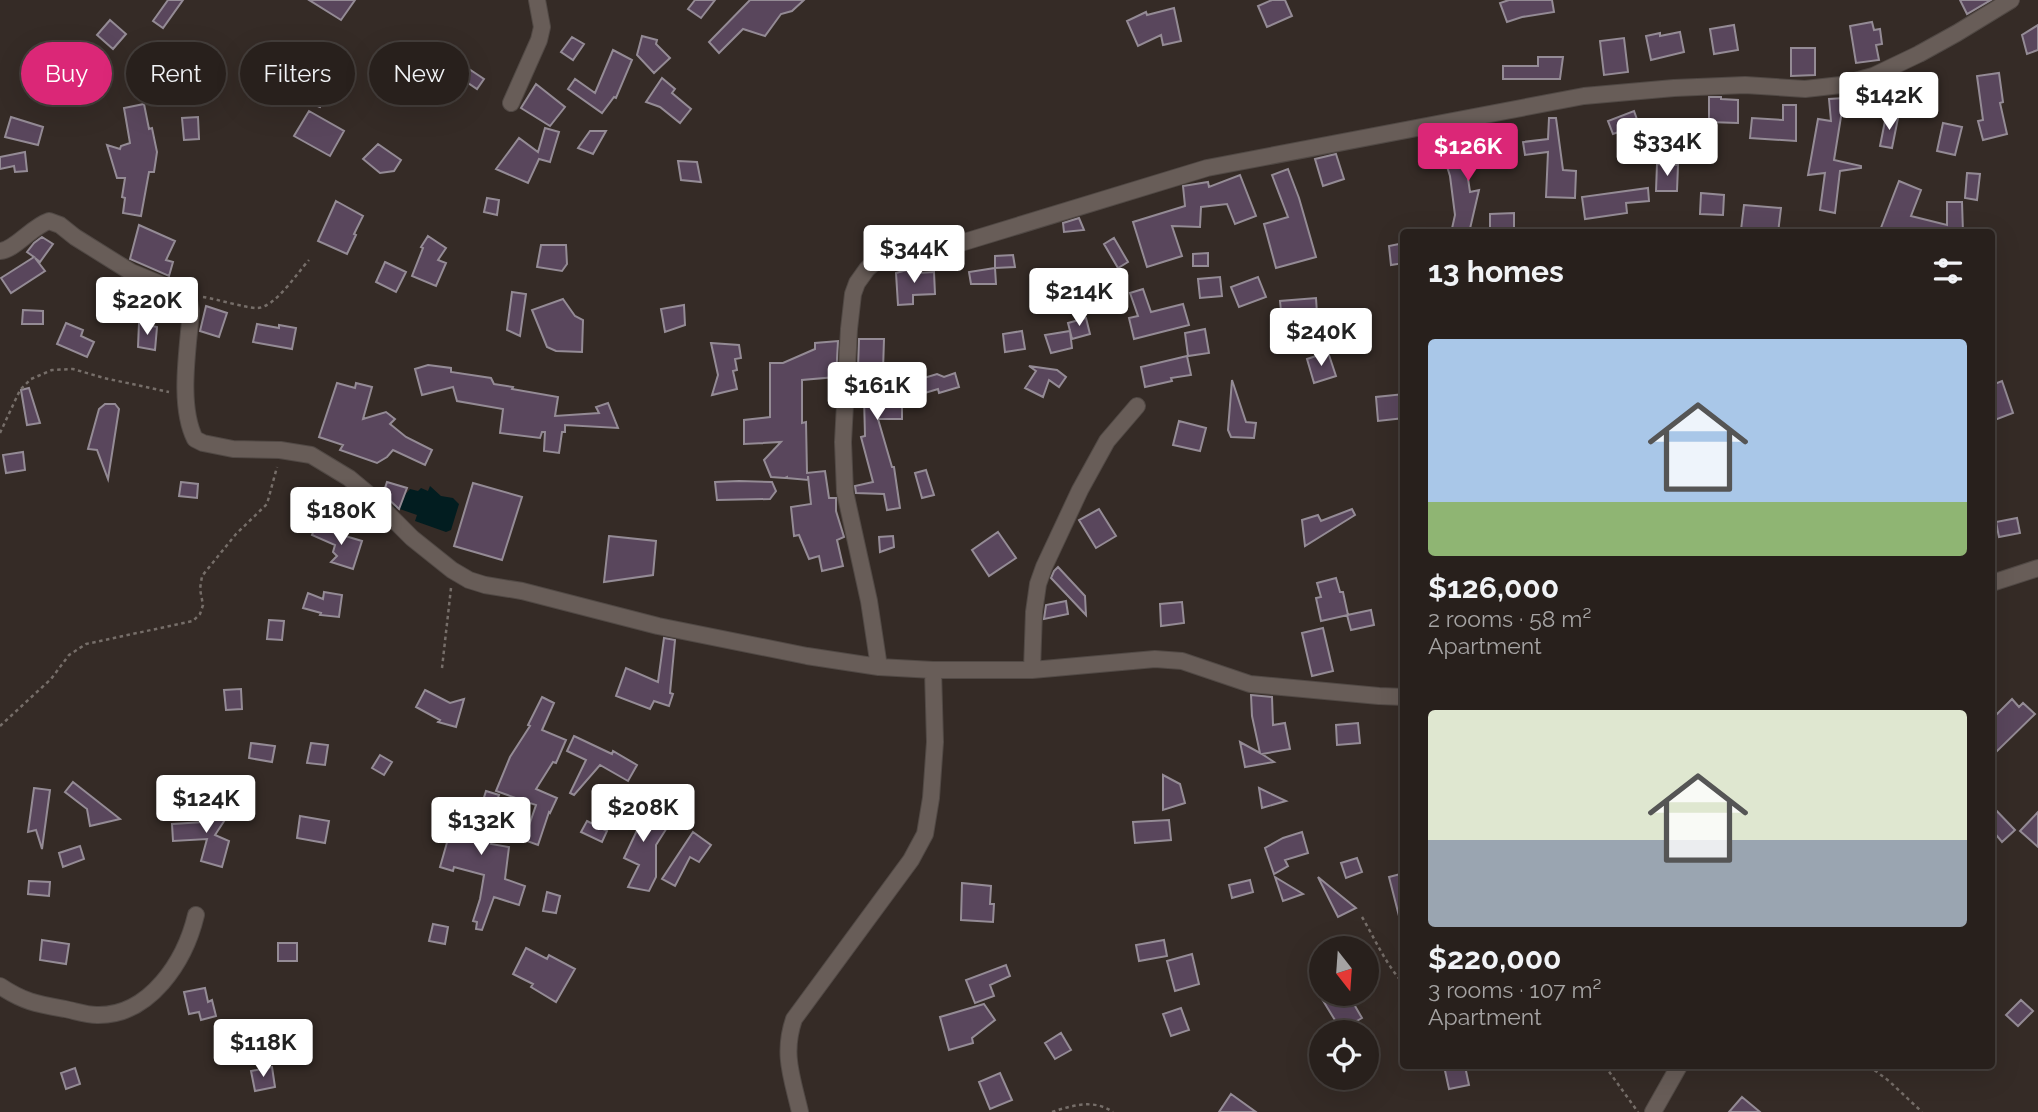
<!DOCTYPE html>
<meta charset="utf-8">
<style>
body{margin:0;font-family:Raleway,sans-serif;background:#342d29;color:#f1f3f6;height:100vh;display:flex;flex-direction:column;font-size:26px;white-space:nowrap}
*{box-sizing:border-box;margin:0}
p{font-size:23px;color:#a5a3a3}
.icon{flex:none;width:38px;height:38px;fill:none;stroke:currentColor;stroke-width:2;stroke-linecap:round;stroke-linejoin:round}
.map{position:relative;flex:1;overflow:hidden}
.sheet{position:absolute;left:1400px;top:229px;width:595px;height:840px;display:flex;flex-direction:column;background:#28201c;border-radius:7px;box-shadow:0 7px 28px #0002,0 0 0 2px #443e3b}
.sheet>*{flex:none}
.top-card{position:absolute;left:21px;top:42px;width:665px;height:63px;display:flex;gap:14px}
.needle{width:46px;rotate:163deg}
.tools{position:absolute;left:1309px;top:936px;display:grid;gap:14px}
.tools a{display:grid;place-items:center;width:70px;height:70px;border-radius:50%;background:#28201c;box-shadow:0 7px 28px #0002,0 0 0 2px #443e3b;font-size:35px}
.price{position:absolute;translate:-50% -60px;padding:0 16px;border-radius:7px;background:#fff;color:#222;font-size:23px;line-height:46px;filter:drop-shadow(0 2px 4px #0008)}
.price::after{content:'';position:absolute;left:50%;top:42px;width:21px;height:16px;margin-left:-10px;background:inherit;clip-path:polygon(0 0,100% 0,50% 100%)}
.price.selected{background:#db2777;color:#fff}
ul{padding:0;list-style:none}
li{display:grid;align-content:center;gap:14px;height:371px;padding:0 28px}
li span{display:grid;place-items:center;height:217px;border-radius:7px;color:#555}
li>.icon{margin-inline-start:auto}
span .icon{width:126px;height:126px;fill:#fffc;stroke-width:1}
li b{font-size:30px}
h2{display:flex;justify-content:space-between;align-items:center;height:84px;padding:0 28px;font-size:30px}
.chip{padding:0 24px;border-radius:32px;background:#28201c;box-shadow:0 7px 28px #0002,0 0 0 2px #443e3b;font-size:24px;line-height:63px}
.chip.selected{background:#db2777;color:#fff}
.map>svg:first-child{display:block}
</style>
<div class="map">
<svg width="2038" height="1112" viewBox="0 0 2038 1112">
<rect width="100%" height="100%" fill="#352b26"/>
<path fill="#021d20" d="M430 486 441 496 453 498 459 504 451 530 446 532 415 521 417 515 394 507 410 489 418 491 421 488 428 491Z"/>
<path fill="#59465c" stroke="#948b95" stroke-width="2" d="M168 0H183L163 28 153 21Z
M309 0H355L341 20Z
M695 0H715L701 18 688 9Z
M750 0H804L792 11 781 14 765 36 743 29 719 53 709 42Z
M1272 0H1285L1292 16 1267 27 1258 6Z
M1509 0H1552L1554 12 1522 17 1507 22 1500 3Z
M1960 0H1991L1967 14Z
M1174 8 1181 41 1163 45 1161 35 1138 46 1127 21 1146 12 1147 15Z
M110 20 126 34 113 49 97 35Z
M1872 22 1874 30 1880 29 1882 44 1876 45 1879 60 1856 63 1850 26Z
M1734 25 1738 50 1714 54 1710 29Z
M2038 25V50L2027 54 2022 35Z
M1680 32 1684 52 1651 60 1646 36 1660 33V36Z
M642 36 657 40 656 44 670 58 654 73 637 55Z
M572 37 584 44 573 60 561 52Z
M1624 38 1628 72 1604 75 1600 41Z
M190 42 202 51 187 70 176 61Z
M1791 48H1815V75L1791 76Z
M613 50 632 60 616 98 614 97 602 113 568 89 575 79 595 93Z
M1538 57H1563L1560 79H1503V66H1538Z
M51 61 76 78 65 98 55 92 53 94 37 85Z
M460 63 484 79 477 89 452 72Z
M1999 73 2003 102 2000 103 2007 134 1983 140 1978 121 1983 120 1977 76Z
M662 78 675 89 672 93 691 109 680 123 660 107 646 102Z
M536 84 565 107 550 126 521 108Z
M303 85 326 94 320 107 298 99Z
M1709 97H1721V99L1738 100V123L1709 122Z
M1844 98 1834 160 1861 166V168L1840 171 1835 213 1820 210 1825 173 1808 175 1818 119 1831 121 1829 99Z
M144 104 149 129 152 128 157 152 154 172H149L141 216 123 213 125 198 122 197 125 178H117L107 145 120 149 121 146 130 143 124 108Z
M1783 105H1796V141L1750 138 1752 118 1783 120Z
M309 111 344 131 330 156 294 136Z
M1634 111 1639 125 1613 134 1608 121Z
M1886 116 1898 118 1892 148 1880 146Z
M11 117 43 127 38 145 5 137Z
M198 117 199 139 184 140 182 118Z
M1549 118H1556L1563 170 1576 171 1575 198 1546 197 1548 152 1525 155 1523 142 1548 139Z
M1943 123 1962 127 1955 155 1937 151Z
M545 128 559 132 550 162 539 159 528 183 496 169 519 138 538 152Z
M590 131H606L593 154 578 148Z
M378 144 401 160 394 171 380 173 363 159Z
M1510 146 1512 159 1486 161 1485 162 1466 165 1470 192 1479 190 1469 233H1451L1455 215 1450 176 1444 157 1474 148 1475 151Z
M25 152 27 171 15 172 14 166 0 169V157Z
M1336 154 1344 179 1323 186 1315 159Z
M678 161 697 162 701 182 681 180Z
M1657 164 1678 165 1677 191H1656Z
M1288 169 1299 198 1316 257 1276 268 1264 224 1288 217 1272 175Z
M1967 173 1980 174 1977 200 1965 198Z
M1240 175 1256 216 1235 224 1227 204 1201 207 1200 227 1172 226 1182 256 1147 267 1133 222 1185 206 1183 186 1208 182 1209 187Z
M1899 181 1921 190 1911 216 1947 225V202H1962L1963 233H1879Z
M1648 188 1649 201 1626 203 1627 213 1585 219 1582 197Z
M1701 193 1724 195 1723 215 1700 214Z
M487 198 499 200 497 215 484 212Z
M336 201 363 216 354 234 356 235 347 254 318 241Z
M1744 205 1781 208 1778 233 1741 230Z
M1514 213V232H1490V214Z
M1079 218 1084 230 1064 232 1063 223Z
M139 225 175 241 166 260 173 262 169 276 130 259Z
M428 236 446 248 438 260 446 263 436 286 412 276 423 248 421 247Z
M42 237 53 244 40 262 35 258 45 271 11 293 1 278 34 257 27 252 34 243Z
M1114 238 1128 262 1118 268 1104 244Z
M1404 243V263L1391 265 1389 246Z
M541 245H566L567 264 562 271 537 267Z
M1208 253V266H1193V254Z
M1013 255 1015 267 995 268V256Z
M385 262 406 272 396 292 376 282Z
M914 268 918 273 934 272 935 294 913 295V304L898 305 896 273Z
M995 268 996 284H971L969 272Z
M1220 277 1222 296 1200 298 1198 279Z
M1258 277 1266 297 1239 307 1231 287Z
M1143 289 1151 312 1183 304 1189 325 1134 339 1129 318 1138 316 1130 293Z
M512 292 526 294 520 336 507 330Z
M1316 298 1318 329 1283 332 1280 301Z
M563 299 575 316 583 320 582 352 556 351 547 347 532 310Z
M684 305 685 325 665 332 661 309Z
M206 306 227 313 219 337 200 331Z
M23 310 43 311V324H22Z
M1086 318 1090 334 1072 339 1068 323Z
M66 323 83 330 81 336 94 342 87 357 57 344Z
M139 323 157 327 155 350 138 347Z
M257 324 279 328V325L296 328 292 349 253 342Z
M1205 329 1209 353 1188 356 1185 333Z
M1022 331 1025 349 1005 352 1003 334Z
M1070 331 1072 348 1051 353 1045 335Z
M859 339H884L882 402H902V419H878L892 467H894L900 508 887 510 884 494 856 493 855 486 873 482 861 437 865 436 864 397 857 396Z
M838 341 836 377 802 380V423L806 422 807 473 825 471 829 498H836V511L844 537 837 540 843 566 822 571 819 556 809 559 799 535 794 536 791 507 811 504 808 476V480L787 478V477L785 478 771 477 764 460 781 442 744 444V420L770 417V363H783L815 349V343Z
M711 343 739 345 741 358 735 359 737 370 733 371 737 389 712 395 718 375Z
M1328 352 1336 376 1314 383 1307 359Z
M1187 356 1191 375 1171 378 1172 381 1145 387 1141 367Z
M428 365 451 368V372L491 378 494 384 513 387 512 389 558 397 555 416 599 413 596 407 608 403 618 428 565 425V432H562L559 453 544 451 545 432H542L540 438 500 433 503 409 457 401 453 387 422 395 415 369Z
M1029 366 1057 370 1066 377 1059 387 1049 380 1043 397 1025 388 1036 371Z
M955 373 959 387 939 393 938 389 918 395 914 381 937 374 944 377Z
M1232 380 1246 422 1256 423 1254 438 1231 437 1228 430Z
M2002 381 2013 413 1992 421V385Z
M337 383 355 388 356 383 372 387 363 419 386 412 395 419 390 424 406 437 432 450 425 465 393 450 387 457 377 463 340 450 343 445 319 437Z
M29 388 40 423 27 425 21 390Z
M1404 394V418L1378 421 1376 397Z
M105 404H115L119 409 108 479 97 450 88 449 99 409Z
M1179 421 1206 428 1200 451 1173 445Z
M23 452 25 470 6 473 3 455Z
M926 470 934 495 922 498 915 473Z
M739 481 772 482 776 491 770 499 717 500 715 482Z
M181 482 198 484 197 498 179 496Z
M387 482 407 488 399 509 383 494Z
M473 483 522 497 502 560 454 546Z
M1099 509 1116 536 1096 548 1079 520Z
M1352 509 1355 515 1305 546 1302 520 1318 515 1321 521Z
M2017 518 2020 533 1999 537 1996 522Z
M315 527 362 541 353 569 331 562 337 556 333 552 335 545 312 535Z
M998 532 1016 558 989 576 972 550Z
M609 536 656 541 653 575 604 582Z
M893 536 894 547 880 552 879 537Z
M1058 567 1085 596 1086 615 1051 578 1054 571Z
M1336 578 1340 592H1343L1348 615 1321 621 1316 598 1321 597 1317 583Z
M324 592 342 595 339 617 320 615 321 613 303 608 308 593 323 599Z
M1066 601 1068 614 1044 619 1046 605Z
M1182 602 1184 623 1161 626 1160 604Z
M1371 610 1374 625 1351 630 1347 615Z
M269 620 284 621 282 640 267 639Z
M1323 628 1333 671 1312 676 1302 633Z
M664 638 675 640 670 693 673 694 669 706 654 701 650 709 616 696 626 668 658 682Z
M241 689 242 709 226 710 224 690Z
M425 690 450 703 464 699 456 727 438 722 440 720 416 707Z
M1251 695 1272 697 1273 725 1285 723 1290 749 1262 754 1274 762 1245 767 1240 742 1260 753 1252 716Z
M542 697 554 703 542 730 566 740 556 763 553 762 536 789 557 798 550 813 549 812 538 845 524 840 536 805 496 791 510 757 530 726 528 725Z
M2012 699 2019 707 2023 703 2035 714 1992 756V719Z
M1358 723 1360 743 1337 745 1336 725Z
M574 736 612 754 613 751 637 765 628 781 600 765 574 795 570 793 586 760 567 751Z
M251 743 275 746 272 762 249 758Z
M311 743 328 745 325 765 307 763Z
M380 755 392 762 384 775 372 768Z
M1163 775 1180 784 1185 803 1163 810Z
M214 779 228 790 193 797 190 784Z
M73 782 120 819 90 826 87 809 65 792Z
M34 788 50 790 42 849 36 830 28 832Z
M1259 788 1286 801 1262 808Z
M486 791 499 795 490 820 496 821 491 844 509 847 505 879 525 886 519 905 494 897 482 930 476 929 477 922 473 921 480 899 484 875 454 867 453 871 440 867 450 832 442 826 455 810 475 826Z
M616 800 670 823 656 845V877L649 891 628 887 639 865 624 858 640 824 611 812Z
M217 803 230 812 215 835 229 841 222 867 201 861 207 839 173 841 172 824 204 822Z
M1992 806 2015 830 2002 842 1992 830Z
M2038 812V847L2020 831Z
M300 816 329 821 325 843 297 838Z
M1169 820 1171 840 1135 843 1133 822Z
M587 821 607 831 602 842 581 832Z
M693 832 711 845 699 862 690 857 675 886 662 879Z
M1302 832 1308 853 1285 860 1288 866 1274 874 1265 848 1283 838Z
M80 846 84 859 63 867 59 853Z
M1357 858 1362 872 1346 878 1341 863Z
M1404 873V915L1399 916 1389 877Z
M1275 877 1303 894 1283 901Z
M1318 877 1356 908 1338 917Z
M1250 880 1253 892 1232 898 1229 885Z
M29 881 50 882 49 896 28 894Z
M962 883 991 886 990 904H994L993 922 961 920Z
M547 892 560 896 556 913 543 911Z
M433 924 448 927 445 944 429 941Z
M42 940 69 944 66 964 40 960Z
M1164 940 1167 956 1139 961 1136 945Z
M278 943H297V961H278Z
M526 948 547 959 549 955 575 969 556 1002 531 987 533 984 513 974Z
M1192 954 1199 984 1175 991 1167 961Z
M1006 965 1010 976 990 985 994 996 975 1003 966 980Z
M205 988 208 1002 212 1000 216 1016 201 1020 199 1012 189 1014 184 992Z
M1319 994H1348L1362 1018 1341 1030Z
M2021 1000 2033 1011 2018 1026 2006 1015Z
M984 1004 995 1020 972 1038 973 1043 949 1050 940 1017Z
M1181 1008 1189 1030 1171 1036 1163 1014Z
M1061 1033 1071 1050 1055 1059 1045 1043Z
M1444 1066H1465L1469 1085 1449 1089Z
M272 1067 275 1087 255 1091 251 1071Z
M75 1068 80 1084 66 1089 61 1073Z
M1000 1073 1012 1100 990 1109 979 1082Z
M1231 1094 1256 1112H1219Z
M1742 1097 1760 1112H1729Z"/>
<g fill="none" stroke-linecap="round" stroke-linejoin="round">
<defs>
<path id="minor" d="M511 103 539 40 542 27 537 0
M0 251C15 250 31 227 49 221L60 225 75 237 131 272 179 292 189 300 191 311C188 349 178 405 195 439L203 443 233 449 280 450 311 455 349 478 367 493 412 538 452 570 469 580 485 585 522 591 658 626 807 656 879 667 933 670H1032L1155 659 1182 661 1250 684 1379 696 1404 697
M1992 583 2038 568
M879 667 869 601 845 492 843 442 849 329 853 294 857 283 867 269 876 261 890 255 918 247 961 243 1207 168 1584 96 1674 88 1745 85 1805 89 1841 85 1873 76 1919 54 1957 33 2011 0
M1032 670 1034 612 1038 584 1044 567 1080 490 1107 441 1137 406
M0 986C24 1002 37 1004 65 1009 75 1011 87 1015 97 1015 150 1016 185 961 196 915
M800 1112C792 1077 782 1054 794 1019L911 860 925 834 931 798 935 742 933 670
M1653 1112 1679 1066"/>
</defs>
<use href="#minor" stroke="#514945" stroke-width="18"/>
<path stroke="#766e69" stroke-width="2.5" stroke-dasharray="3.5 3.5" stroke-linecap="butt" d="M203 297C217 299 245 308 257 308 275 308 297 273 309 260
M0 433 20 390 31 379 52 370 73 369 104 378 169 392
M442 668 451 588
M0 726 51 679 69 655 86 644 193 621 200 614 203 605 200 589 202 576 236 534 267 504 277 467
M1362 917C1375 939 1386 965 1404 984
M1605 1066 1638 1112
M1869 1066 1889 1081 1922 1112
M1052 1112C1073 1105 1094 1099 1113 1112"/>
<use href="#minor" stroke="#685d58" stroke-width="16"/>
</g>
</svg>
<div class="tools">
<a><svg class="needle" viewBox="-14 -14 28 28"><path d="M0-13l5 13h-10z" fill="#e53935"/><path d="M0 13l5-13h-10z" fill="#a5a3a3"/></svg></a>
<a><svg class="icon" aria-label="locate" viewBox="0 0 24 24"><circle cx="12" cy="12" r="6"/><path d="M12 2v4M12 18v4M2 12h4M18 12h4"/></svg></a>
</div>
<b class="price" style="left:1889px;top:132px">$142K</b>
<b class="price" style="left:1667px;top:178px">$334K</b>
<b class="price selected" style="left:1468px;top:183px">$126K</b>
<b class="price" style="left:914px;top:285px">$344K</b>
<b class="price" style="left:1079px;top:328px">$214K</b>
<b class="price" style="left:147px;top:337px">$220K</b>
<b class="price" style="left:1321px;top:368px">$240K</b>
<b class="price" style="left:877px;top:422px">$161K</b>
<b class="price" style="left:341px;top:547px">$180K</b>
<b class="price" style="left:206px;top:835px">$124K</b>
<b class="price" style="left:643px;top:844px">$208K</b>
<b class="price" style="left:481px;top:857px">$132K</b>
<b class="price" style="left:263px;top:1079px">$118K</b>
<div class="top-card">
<a class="chip selected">Buy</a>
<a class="chip">Rent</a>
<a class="chip">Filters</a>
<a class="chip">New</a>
</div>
<section class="sheet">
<h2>13 homes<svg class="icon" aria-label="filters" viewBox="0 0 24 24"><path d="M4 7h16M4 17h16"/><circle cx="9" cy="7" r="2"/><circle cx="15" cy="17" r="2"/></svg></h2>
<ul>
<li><span style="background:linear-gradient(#a9c7e8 75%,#8fb573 0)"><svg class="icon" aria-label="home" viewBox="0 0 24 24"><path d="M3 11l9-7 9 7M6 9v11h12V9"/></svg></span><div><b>$126,000</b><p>2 rooms · 58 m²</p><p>Apartment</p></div></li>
<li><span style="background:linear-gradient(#dfe7d0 60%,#9aa5b1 0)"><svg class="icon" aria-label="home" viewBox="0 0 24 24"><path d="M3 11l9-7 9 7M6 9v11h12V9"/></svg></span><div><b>$220,000</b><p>3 rooms · 107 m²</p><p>Apartment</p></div></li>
</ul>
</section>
</div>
